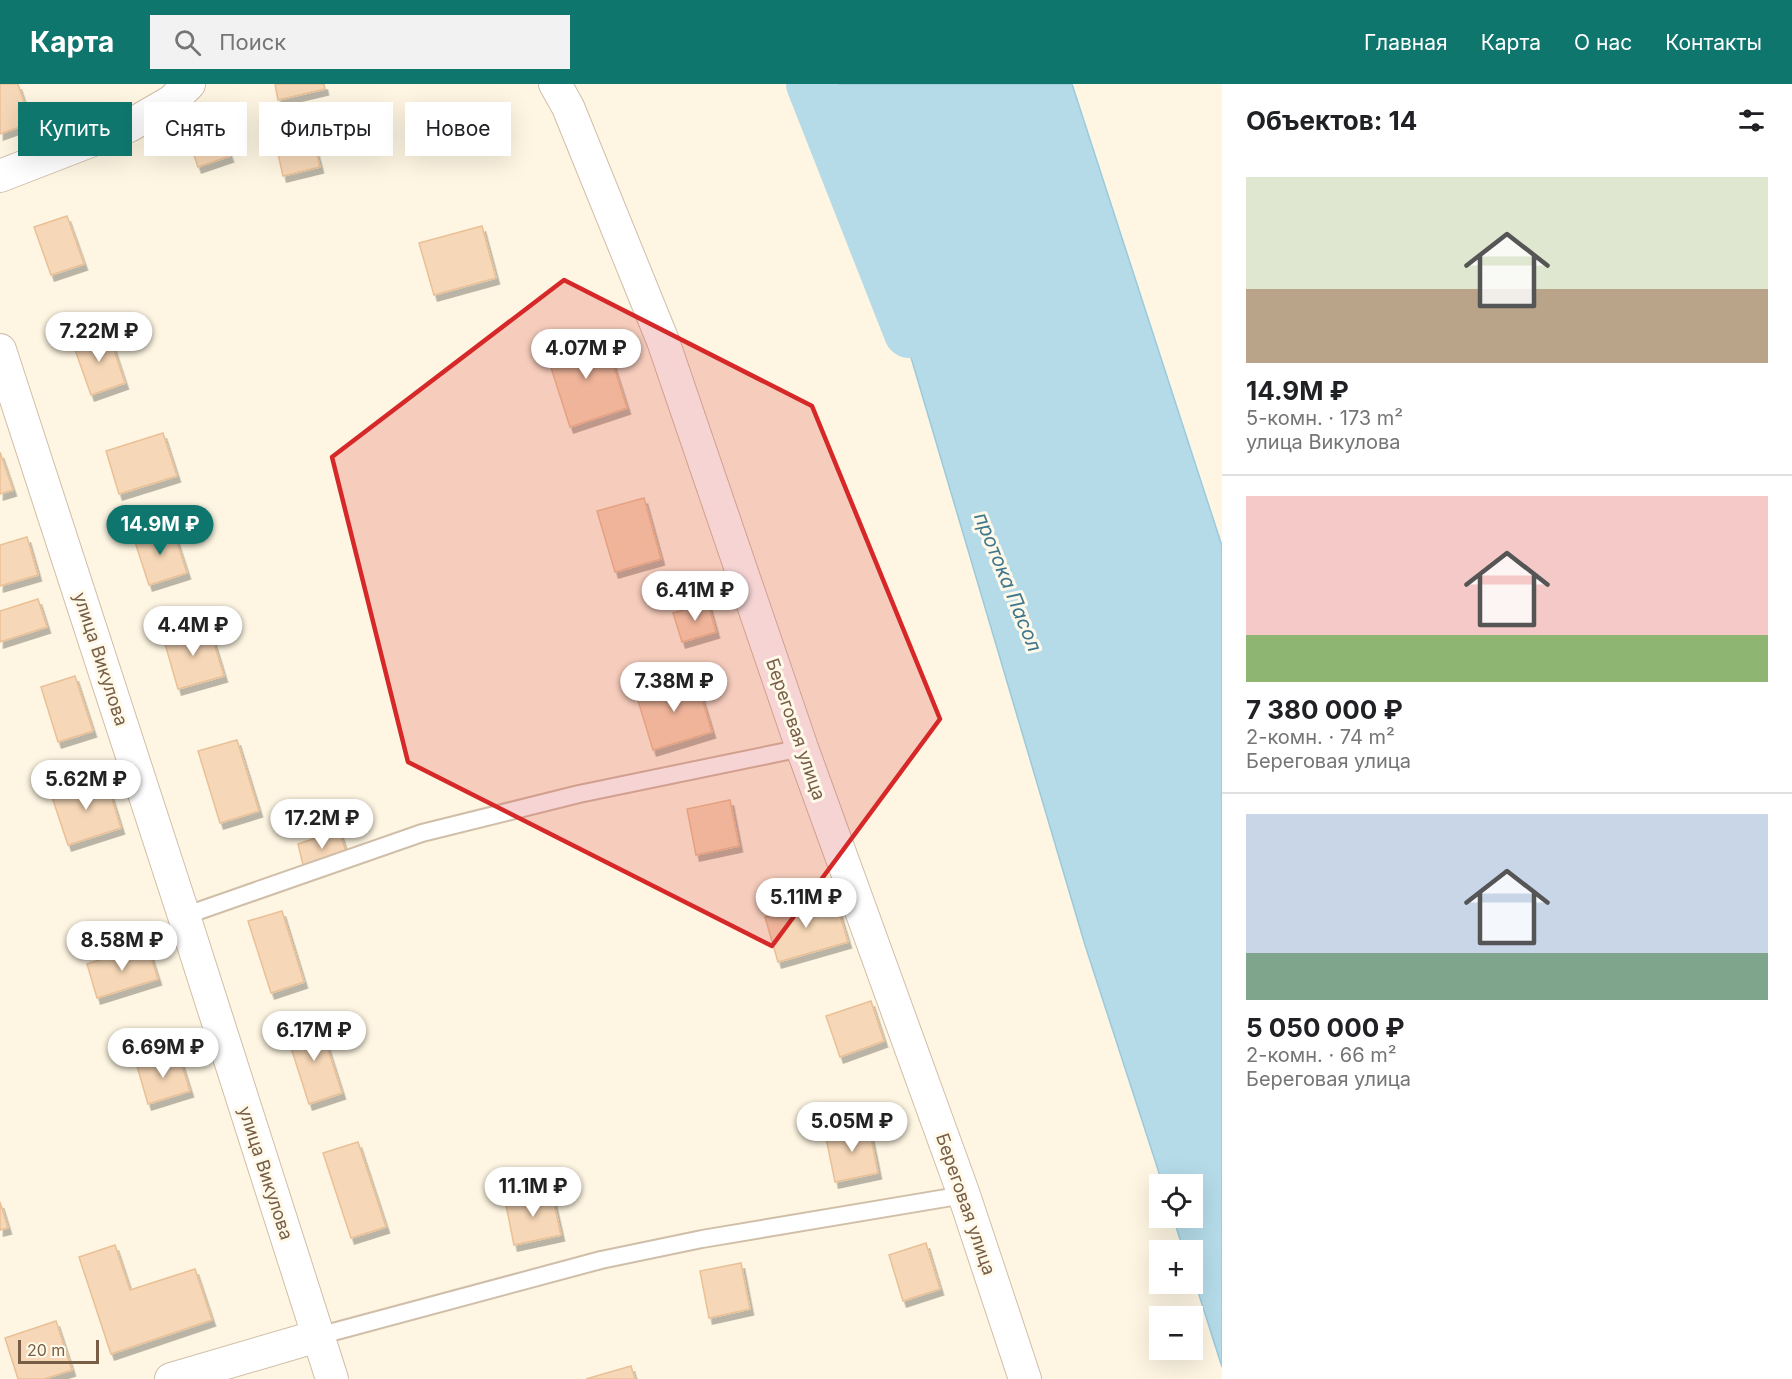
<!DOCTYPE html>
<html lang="ru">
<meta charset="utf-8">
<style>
body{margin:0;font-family:Inter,sans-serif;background:#f2f2f2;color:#202124;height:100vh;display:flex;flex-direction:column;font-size:22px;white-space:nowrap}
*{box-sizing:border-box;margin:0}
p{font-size:20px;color:#757577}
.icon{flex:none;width:33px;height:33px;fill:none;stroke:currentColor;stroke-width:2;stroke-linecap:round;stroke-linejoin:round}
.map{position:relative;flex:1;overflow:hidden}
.sheet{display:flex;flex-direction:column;background:#fff;width:570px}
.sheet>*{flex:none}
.top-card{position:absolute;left:18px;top:18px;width:570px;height:54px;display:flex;gap:12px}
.tools{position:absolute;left:1149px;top:1090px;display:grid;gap:12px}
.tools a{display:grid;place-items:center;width:54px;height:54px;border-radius:0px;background:#fff;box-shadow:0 6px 24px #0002;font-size:30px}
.scale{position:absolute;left:18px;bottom:15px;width:81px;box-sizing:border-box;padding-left:6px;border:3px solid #785e46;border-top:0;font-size:16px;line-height:21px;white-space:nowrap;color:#785e46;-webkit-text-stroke:4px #fff9ea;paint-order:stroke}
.price{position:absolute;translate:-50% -51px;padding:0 14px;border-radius:21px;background:#fff;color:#222;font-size:20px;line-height:39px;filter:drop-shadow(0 2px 3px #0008)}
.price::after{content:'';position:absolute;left:50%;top:36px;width:18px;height:14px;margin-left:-9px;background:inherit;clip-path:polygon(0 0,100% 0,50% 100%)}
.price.current{background:#0f766e;color:#fff}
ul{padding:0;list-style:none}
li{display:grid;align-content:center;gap:12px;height:318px;padding:0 24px}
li+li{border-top:2px solid #e0e0e0}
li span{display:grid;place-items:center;height:186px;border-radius:0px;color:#555}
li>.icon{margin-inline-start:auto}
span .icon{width:108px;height:108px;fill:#fffc;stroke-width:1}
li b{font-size:26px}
h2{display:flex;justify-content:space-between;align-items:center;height:72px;padding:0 24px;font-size:26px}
.pill{padding:0 21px;border-radius:0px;background:#fff;box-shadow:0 6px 24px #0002;font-size:21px;line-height:54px}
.pill.current{background:#0f766e;color:#fff}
header{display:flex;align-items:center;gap:36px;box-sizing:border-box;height:84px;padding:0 30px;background:#0f766e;color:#fff}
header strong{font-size:28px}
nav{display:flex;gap:33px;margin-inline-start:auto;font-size:21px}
.search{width:420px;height:54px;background:#f2f2f2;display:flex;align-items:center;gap:15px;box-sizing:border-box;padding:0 21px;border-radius:0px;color:#757577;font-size:22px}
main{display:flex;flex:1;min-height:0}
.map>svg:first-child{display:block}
</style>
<header>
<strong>Карта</strong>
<div class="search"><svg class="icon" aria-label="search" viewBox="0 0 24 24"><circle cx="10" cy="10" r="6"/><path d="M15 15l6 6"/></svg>Поиск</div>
<nav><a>Главная</a><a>Карта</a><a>О нас</a><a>Контакты</a></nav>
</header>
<main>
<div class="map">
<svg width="1222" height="1295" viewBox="0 0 1222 1295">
<defs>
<filter id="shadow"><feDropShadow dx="3.5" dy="6" stdDeviation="0" flood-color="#0004"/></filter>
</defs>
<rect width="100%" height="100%" fill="#fef6e2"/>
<path fill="#b5dbe9" stroke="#9acadc" stroke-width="1.5" d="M830 0H1072L1222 462V1283L1193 1192 1192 1167H1184L1173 1134H1192V1101H1163L1085 861Z"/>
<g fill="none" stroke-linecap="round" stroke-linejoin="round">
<path stroke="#b5dbe9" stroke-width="50" d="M811 0 909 249"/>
</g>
<path fill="#f6d7b7" stroke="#eac096" stroke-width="1.5" filter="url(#shadow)" d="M0 0H18L31 39 0 50Z
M275 0H324L325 5 278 16Z
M216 31 230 72 198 83 184 42Z
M311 48 320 83 283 92 275 56Z
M67 132 84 180 51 191 34 143Z
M482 142 496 194 434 211 419 159Z
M108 248 125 299 91 311 73 260Z
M603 249 627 324 570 343 546 268Z
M163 349 177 392 119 410 106 367Z
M0 368 13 406 0 410Z
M644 414 661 475 615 488 597 427Z
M172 443 187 489 149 501 134 455Z
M27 453 38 491 0 502V461Z
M38 515 47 543 0 558V527Z
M708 519 716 548 682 558 673 529Z
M208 540 224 592 178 605 163 553Z
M75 592 93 647 58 658 41 603Z
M695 592 712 648 653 666 636 610Z
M237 656 259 727 220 739 198 667Z
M105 693 121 744 68 761 51 710Z
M730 716 739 762 696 771 687 725Z
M339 746 347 771 304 785 298 760Z
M834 812 848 858 778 878 765 833Z
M282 827 304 898 271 909 248 837Z
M147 861 158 895 97 914 87 880Z
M871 917 884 957 840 973 826 932Z
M319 937 342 1009 309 1020 286 948Z
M178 969 190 1007 148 1020 137 982Z
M868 1040 878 1089 835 1098 825 1049Z
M358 1058 386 1143 351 1154 323 1069Z
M551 1107 561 1151 514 1161 505 1116Z
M0 1118 8 1144 0 1146Z
M926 1159 940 1205 903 1217 889 1171Z
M115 1161 130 1206 195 1185 212 1236 111 1270 79 1173Z
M741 1179 750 1225 709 1234 700 1187Z
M56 1237 72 1286 44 1295H18L5 1254Z
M631 1282 635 1295H586Z"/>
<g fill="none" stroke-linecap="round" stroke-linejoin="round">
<defs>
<path id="service" d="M184 832 422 749 579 710 802 664
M318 1252 601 1176 702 1155 964 1111"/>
<path id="minor" d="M555 0 568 23 663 257 802 664 964 1111 1025 1295
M0 92 129 42 172 17 189 0
M0 266 184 832 332 1295
M171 1295 318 1252"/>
</defs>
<use href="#service" stroke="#d0bea8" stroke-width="20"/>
<use href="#minor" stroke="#d0bea8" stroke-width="34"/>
<use href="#service" stroke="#fff" stroke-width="16"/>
<use href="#minor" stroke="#fff" stroke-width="32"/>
</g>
<path fill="#d62828" fill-opacity="0.2" stroke="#d62828" stroke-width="4.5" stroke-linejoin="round" d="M564 196 812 322 940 635 772 862 408 678 332 373Z"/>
<g text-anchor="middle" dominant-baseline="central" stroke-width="6" stroke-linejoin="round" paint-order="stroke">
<g font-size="18" fill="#785e46" stroke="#fff9ea">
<text transform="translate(101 575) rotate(72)">улица Викулова</text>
<text transform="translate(796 645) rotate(71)">Береговая улица</text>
<text transform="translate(266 1089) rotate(72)">улица Викулова</text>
<text transform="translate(966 1120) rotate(71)">Береговая улица</text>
</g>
<g font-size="20" font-style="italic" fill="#3e778d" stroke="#fff9ea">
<text transform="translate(1008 498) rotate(68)">протока Пасол</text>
</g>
</g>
</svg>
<div class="tools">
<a><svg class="icon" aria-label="locate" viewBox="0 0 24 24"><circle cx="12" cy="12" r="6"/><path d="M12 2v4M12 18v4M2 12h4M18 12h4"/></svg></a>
<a>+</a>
<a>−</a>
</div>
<div class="scale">20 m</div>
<b class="price" style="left:99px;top:279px">7.22M ₽</b>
<b class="price" style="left:586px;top:296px">4.07M ₽</b>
<b class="price current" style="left:160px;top:472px">14.9M ₽</b>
<b class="price" style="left:695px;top:538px">6.41M ₽</b>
<b class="price" style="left:193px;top:573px">4.4M ₽</b>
<b class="price" style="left:674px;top:629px">7.38M ₽</b>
<b class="price" style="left:86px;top:727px">5.62M ₽</b>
<b class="price" style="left:322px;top:766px">17.2M ₽</b>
<b class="price" style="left:806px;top:845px">5.11M ₽</b>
<b class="price" style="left:122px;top:888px">8.58M ₽</b>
<b class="price" style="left:314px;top:978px">6.17M ₽</b>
<b class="price" style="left:163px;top:995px">6.69M ₽</b>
<b class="price" style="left:852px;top:1069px">5.05M ₽</b>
<b class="price" style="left:533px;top:1134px">11.1M ₽</b>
<div class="top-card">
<a class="pill current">Купить</a>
<a class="pill">Снять</a>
<a class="pill">Фильтры</a>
<a class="pill">Новое</a>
</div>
</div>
<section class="sheet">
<h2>Объектов: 14<svg class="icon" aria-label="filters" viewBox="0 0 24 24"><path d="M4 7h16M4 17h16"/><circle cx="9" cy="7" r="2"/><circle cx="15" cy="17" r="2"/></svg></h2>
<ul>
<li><span style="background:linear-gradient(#dfe7d0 60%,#b9a48a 0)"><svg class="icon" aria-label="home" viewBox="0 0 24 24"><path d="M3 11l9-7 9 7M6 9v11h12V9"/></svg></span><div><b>14.9M ₽</b><p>5-комн. · 173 m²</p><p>улица Викулова</p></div></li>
<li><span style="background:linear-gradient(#f6c9c9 75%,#8fb573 0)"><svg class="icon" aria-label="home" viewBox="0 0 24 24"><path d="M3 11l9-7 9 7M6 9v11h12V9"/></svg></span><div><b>7 380 000 ₽</b><p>2-комн. · 74 m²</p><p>Береговая улица</p></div></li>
<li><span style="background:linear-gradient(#c9d6e8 75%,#7fa58c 0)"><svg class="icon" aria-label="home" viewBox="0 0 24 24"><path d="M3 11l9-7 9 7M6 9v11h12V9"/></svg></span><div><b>5 050 000 ₽</b><p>2-комн. · 66 m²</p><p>Береговая улица</p></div></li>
</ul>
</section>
</main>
